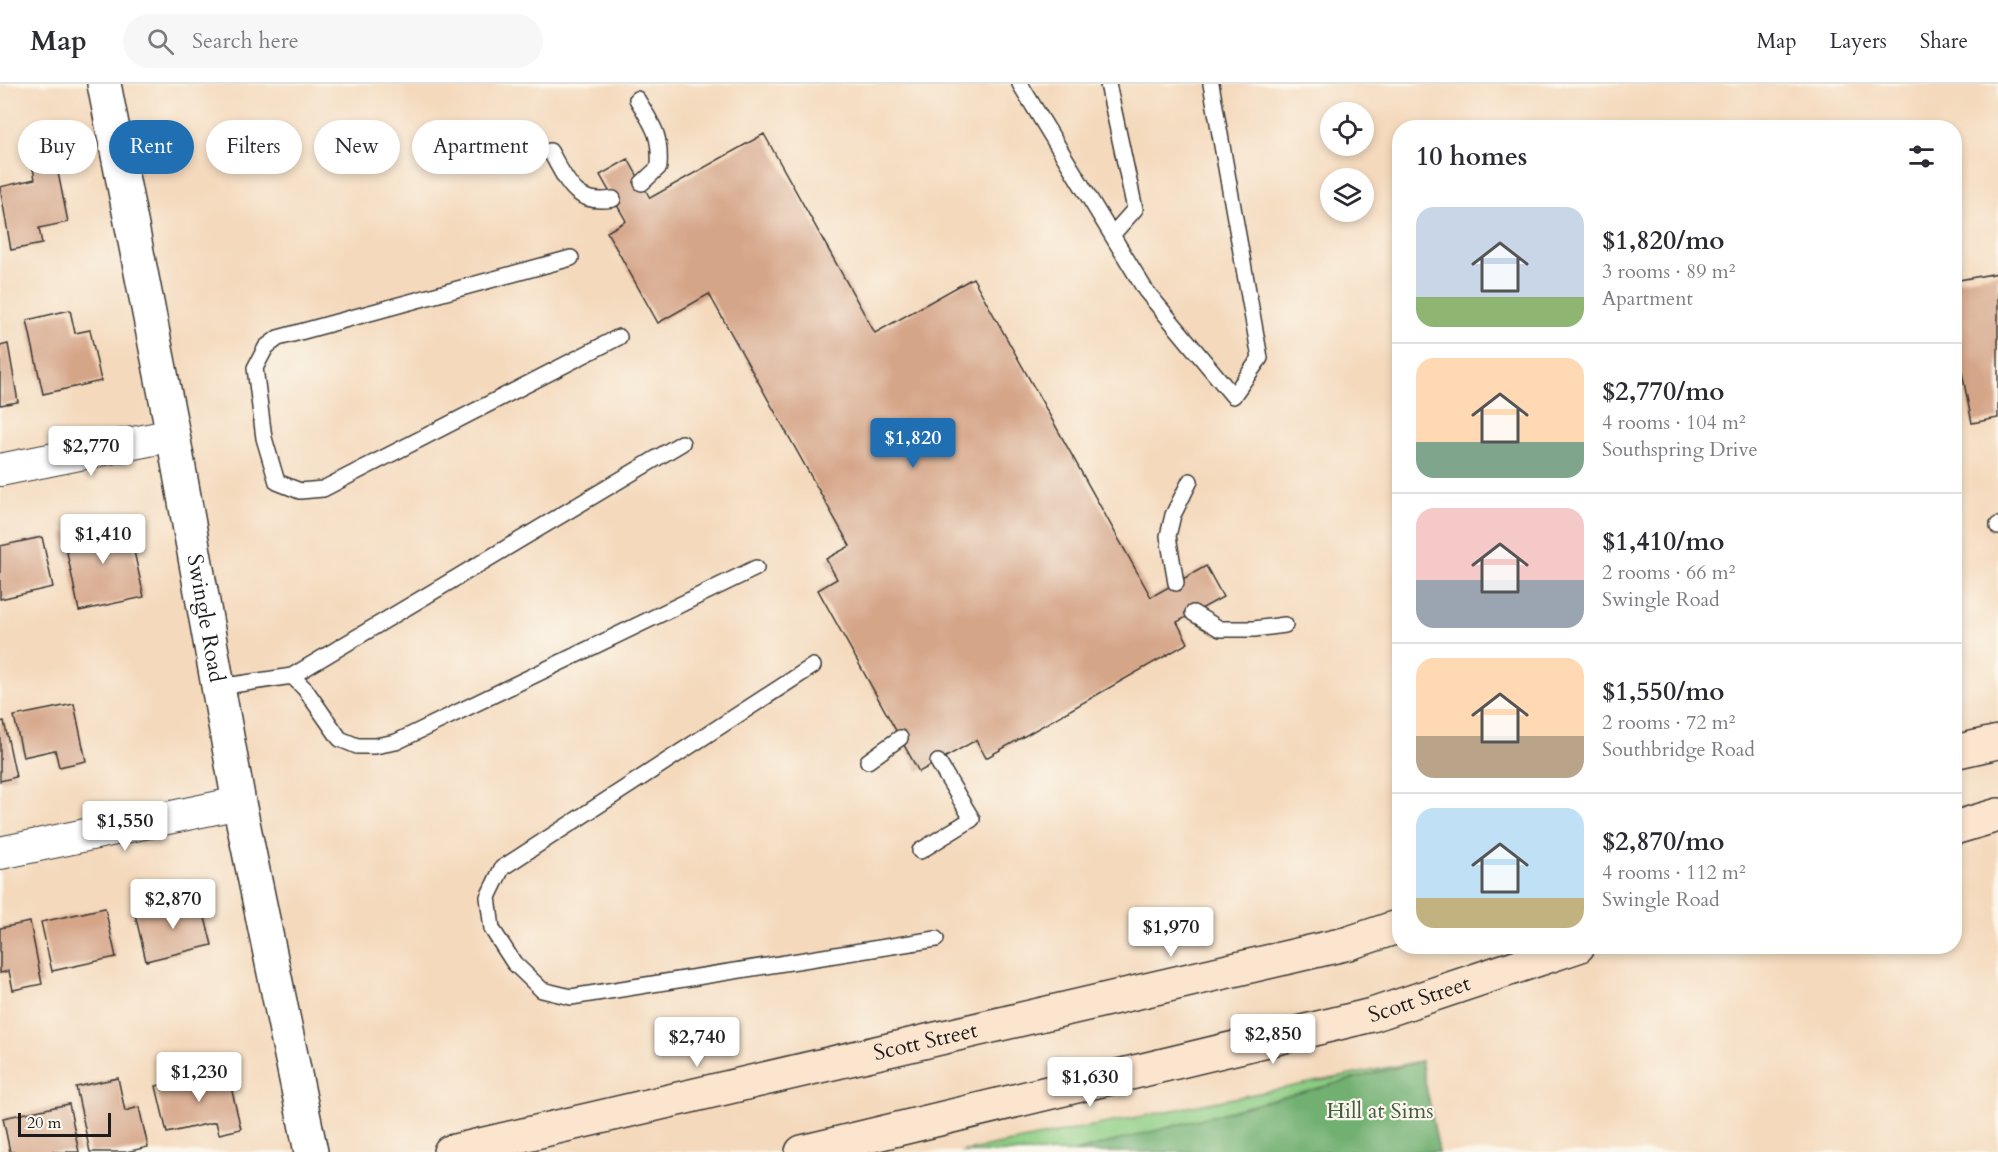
<!DOCTYPE html>
<meta charset="utf-8">
<style>
body{margin:0;font-family:Cardo,serif;background:#f7f7f7;color:#2b2b33;height:100vh;display:flex;flex-direction:column;font-size:22px;white-space:nowrap}
*{box-sizing:border-box;margin:0}
p{font-size:20px;color:#7c7c81}
.icon{flex:none;width:33px;height:33px;fill:none;stroke:currentColor;stroke-width:2;stroke-linecap:round;stroke-linejoin:round}
.map{position:relative;flex:1;overflow:hidden}
.sheet{position:absolute;left:1392px;top:36px;width:570px;height:834px;display:flex;flex-direction:column;background:#fff;border-radius:24px;box-shadow:0 3px 9px #0003}
.sheet>*{flex:none}
.hud{position:absolute;left:18px;top:36px;width:570px;height:54px;display:flex;gap:12px}
.fabs{position:absolute;left:1320px;top:18px;display:grid;gap:12px}
.fabs a{display:grid;place-items:center;width:54px;height:54px;border-radius:50%;background:#fff;box-shadow:0 3px 9px #0003;font-size:30px}
.scale{position:absolute;left:18px;bottom:15px;width:93px;box-sizing:border-box;padding-left:6px;border:3px solid #1c1c1c;border-top:0;font-size:16px;line-height:21px;white-space:nowrap;color:#1c1c1c;-webkit-text-stroke:4px #fbf7ec;paint-order:stroke}
.price{position:absolute;translate:-50% -51px;padding:0 14px;border-radius:6px;background:#fff;color:#222;font-size:20px;line-height:39px;filter:drop-shadow(0 2px 3px #0008)}
.price::after{content:'';position:absolute;left:50%;top:36px;width:18px;height:14px;margin-left:-9px;background:inherit;clip-path:polygon(0 0,100% 0,50% 100%)}
.price.active{background:#1f6fb2;color:#fff}
ul{padding:0;list-style:none}
li{display:flex;align-items:center;gap:18px;height:150px;padding:0 24px}
li+li{border-top:2px solid #e1e1e2}
li span{display:grid;place-items:center;flex:none;width:168px;height:120px;border-radius:18px;color:#555}
li>.icon{margin-inline-start:auto}
span .icon{width:72px;height:72px;fill:#fffc;stroke-width:1}
li b{font-size:26px}
h2{display:flex;justify-content:space-between;align-items:center;height:72px;padding:0 24px;font-size:26px}
.chip{padding:0 21px;border-radius:27px;background:#fff;box-shadow:0 3px 9px #0003;font-size:21px;line-height:54px}
.chip.active{background:#1f6fb2;color:#fff}
header{display:flex;align-items:center;gap:36px;box-sizing:border-box;height:84px;padding:0 30px;background:#fff;border-bottom:2px solid #e1e1e2}
header strong{font-size:28px}
nav{display:flex;gap:33px;margin-inline-start:auto;font-size:21px}
.search{width:420px;height:54px;background:#f7f7f7;display:flex;align-items:center;gap:15px;box-sizing:border-box;padding:0 21px;border-radius:33px;color:#7c7c81;font-size:22px}
.map>svg:first-child{display:block}
</style>
<header>
<strong>Map</strong>
<div class="search"><svg class="icon" aria-label="search" viewBox="0 0 24 24"><circle cx="10" cy="10" r="6"/><path d="M15 15l6 6"/></svg>Search here</div>
<nav><a>Map</a><a>Layers</a><a>Share</a></nav>
</header>
<div class="map">
<svg width="1998" height="1068" viewBox="0 0 1998 1068">
<rect width="100%" height="100%" fill="#fbf7ec"/>
<filter id="ink" filterUnits="userSpaceOnUse"><feTurbulence type="fractalNoise" baseFrequency=".0167" numOctaves="2"/><feDisplacementMap in="SourceGraphic" scale="12" xChannelSelector="R" yChannelSelector="G"/><feConvolveMatrix kernelMatrix="1 2 1 2 8 2 1 2 1" color-interpolation-filters="sRGB"/></filter>
<filter id="wash" filterUnits="userSpaceOnUse"><feTurbulence type="fractalNoise" baseFrequency=".008" numOctaves="4" result="noise"/><feDisplacementMap in="SourceGraphic" scale="24" xChannelSelector="R" yChannelSelector="G"/><feGaussianBlur stdDeviation="1.35" result="paint"/><feColorMatrix in="noise" values="0 0 0 0 0 0 0 0 0 0 0 0 0 0 0 0 0 1.4 0 .05"/><feComposite in="paint" operator="in"/></filter>
<g filter="url(#wash)">
<rect width="100%" height="100%" fill="#f4d9bc"/>
<path fill="#8dcd84" stroke="#547450" stroke-width="1.5" d="M1421 977 1439 1068H961Z"/>
<path fill="#72b072" stroke="#476647" stroke-width="1.5" d="M1421 977 1439 1068H1074Z"/>
<g id="blocks">
<path fill="#d5a588" d="M764 50 875 249 973 194 1151 513 1206 482 1223 513 1177 538 1188 559 986 674 976 656 919 688 818 506 837 495 826 475 850 462 709 210 658 239 607 148 626 137 600 91 628 75 650 114Z
M55 74 68 138 39 144 42 160 11 166 0 103 35 95 32 79Z
M1998 189V334L1972 339 1954 248V197Z
M70 226 75 249 90 246 101 297 43 310 27 236Z
M8 260 18 318 0 321V262Z
M127 435 144 513 79 527 63 449Z
M42 453 53 503 0 515V462Z
M74 620 86 677 59 683 55 666 23 673 14 632Z
M4 637 16 693 0 697V638Z
M200 814 212 861 146 877 135 830Z
M105 824 116 873 52 887 41 838Z
M30 838 42 900 13 906 9 887 0 889V844Z
M227 986 241 1045 219 1050 216 1038 167 1049 156 1002Z
M118 994 125 1027 139 1023 148 1063 126 1068H90L76 1003Z
M69 1020 79 1068H10L3 1034Z"/>
</g>
</g>
<g filter="url(#ink)">
<use href="#blocks" fill-opacity="0" stroke="#3c3834" stroke-width="1.5"/>
<g fill="none" stroke-linecap="round" stroke-linejoin="round">
<defs>
<path id="service" d="M1020 0 1146 207 1233 312 1260 274 1211 0
M1108 0 1135 125 1112 151
M637 15C653 42 661 50 659 83L642 99
M550 67C567 96 574 122 613 115
M571 174 278 254 266 263 255 284 264 354 277 398 300 407 323 405 619 253
M1998 441V443
M1176 499 1168 452 1173 431 1190 397
M1193 529 1220 545H1254L1285 541
M813 582 502 784 488 813 492 845 514 879 542 906 571 913 936 855
M292 592 682 359
M219 603 292 592 305 605 340 655 357 662H375L396 658 756 484
M868 677 900 654
M920 767 972 735 938 678"/>
<path id="minor" d="M0 386 173 351
M0 769 239 719"/>
<g id="tertiary">
<path id="s1" d="M104 0 173 351 239 719 311 1068"/>
</g>
<g id="secondary">
<path d="M1954 668 1998 658"/>
<path d="M1954 744 1998 731"/>
<path id="s2" d="M450 1068 1349 859 1400 842"/>
<path id="s3" d="M802 1068 1372 931 1578 862"/>
</g>
</defs>
<use href="#service" stroke="#3c3834" stroke-width="18"/>
<use href="#minor" stroke="#3c3834" stroke-width="34"/>
<use href="#tertiary" stroke="#3c3834" stroke-width="36"/>
<use href="#secondary" stroke="#3c3834" stroke-width="36"/>
<use href="#service" stroke="#fff" stroke-width="15"/>
<use href="#minor" stroke="#fff" stroke-width="32"/>
<use href="#tertiary" stroke="#fff" stroke-width="33"/>
<use href="#secondary" stroke="#fce5cf" stroke-width="33"/>
</g>
</g>
<g text-anchor="middle" dominant-baseline="central" stroke-width="4.5" stroke-linejoin="round" paint-order="stroke">
<g font-size="22" fill="#1c1c1c" stroke="#fbf7ec">
<text stroke="none"><textPath href="#s1" startOffset="544">Swingle Road</textPath></text>
<text stroke="none"><textPath href="#s3" startOffset="636">Scott Street</textPath></text>
<text stroke="none"><textPath href="#s2" startOffset="488">Scott Street</textPath></text>
</g>
<g font-size="22" fill="#445a40" stroke="#fbf7ec">
<text x="1380" y="1027">Hill at Sims</text>
</g>
</g>
</svg>
<div class="fabs">
<a><svg class="icon" aria-label="locate" viewBox="0 0 24 24"><circle cx="12" cy="12" r="6"/><path d="M12 2v4M12 18v4M2 12h4M18 12h4"/></svg></a>
<a><svg class="icon" aria-label="layers" viewBox="0 0 24 24"><path d="M12 4l9 5-9 5-9-5zM3 14l9 5 9-5"/></svg></a>
</div>
<div class="scale">20 m</div>
<b class="price active" style="left:913px;top:385px">$1,820</b>
<b class="price" style="left:91px;top:393px">$2,770</b>
<b class="price" style="left:103px;top:481px">$1,410</b>
<b class="price" style="left:125px;top:768px">$1,550</b>
<b class="price" style="left:173px;top:846px">$2,870</b>
<b class="price" style="left:1171px;top:874px">$1,970</b>
<b class="price" style="left:1273px;top:981px">$2,850</b>
<b class="price" style="left:697px;top:984px">$2,740</b>
<b class="price" style="left:199px;top:1019px">$1,230</b>
<b class="price" style="left:1090px;top:1024px">$1,630</b>
<div class="hud">
<a class="chip">Buy</a>
<a class="chip active">Rent</a>
<a class="chip">Filters</a>
<a class="chip">New</a>
<a class="chip">Apartment</a>
</div>
<section class="sheet">
<h2>10 homes<svg class="icon" aria-label="filters" viewBox="0 0 24 24"><path d="M4 7h16M4 17h16"/><circle cx="9" cy="7" r="2"/><circle cx="15" cy="17" r="2"/></svg></h2>
<ul>
<li><span style="background:linear-gradient(#c9d6e8 75%,#8fb573 0)"><svg class="icon" aria-label="home" viewBox="0 0 24 24"><path d="M3 11l9-7 9 7M6 9v11h12V9"/></svg></span><div><b>$1,820/mo</b><p>3 rooms · 89 m²</p><p>Apartment</p></div></li>
<li><span style="background:linear-gradient(#ffd9b3 70%,#7fa58c 0)"><svg class="icon" aria-label="home" viewBox="0 0 24 24"><path d="M3 11l9-7 9 7M6 9v11h12V9"/></svg></span><div><b>$2,770/mo</b><p>4 rooms · 104 m²</p><p>Southspring Drive</p></div></li>
<li><span style="background:linear-gradient(#f6c9c9 60%,#9aa5b1 0)"><svg class="icon" aria-label="home" viewBox="0 0 24 24"><path d="M3 11l9-7 9 7M6 9v11h12V9"/></svg></span><div><b>$1,410/mo</b><p>2 rooms · 66 m²</p><p>Swingle Road</p></div></li>
<li><span style="background:linear-gradient(#ffd9b3 65%,#b9a48a 0)"><svg class="icon" aria-label="home" viewBox="0 0 24 24"><path d="M3 11l9-7 9 7M6 9v11h12V9"/></svg></span><div><b>$1,550/mo</b><p>2 rooms · 72 m²</p><p>Southbridge Road</p></div></li>
<li><span style="background:linear-gradient(#bfe0f5 75%,#c2b280 0)"><svg class="icon" aria-label="home" viewBox="0 0 24 24"><path d="M3 11l9-7 9 7M6 9v11h12V9"/></svg></span><div><b>$2,870/mo</b><p>4 rooms · 112 m²</p><p>Swingle Road</p></div></li>
</ul>
</section>
</div>
